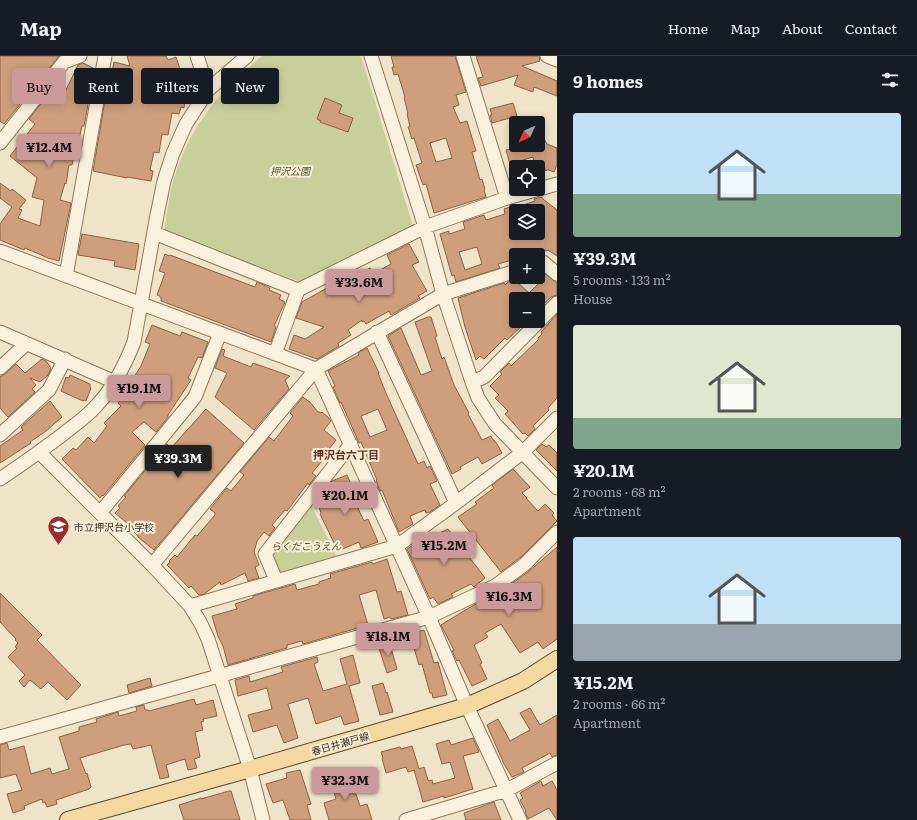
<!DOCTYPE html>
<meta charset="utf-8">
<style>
body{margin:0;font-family:Literata,"Noto Sans JP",serif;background:#242831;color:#f1f3f6;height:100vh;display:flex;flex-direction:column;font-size:15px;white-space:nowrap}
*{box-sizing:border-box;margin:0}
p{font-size:13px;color:#9ea1a6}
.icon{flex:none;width:22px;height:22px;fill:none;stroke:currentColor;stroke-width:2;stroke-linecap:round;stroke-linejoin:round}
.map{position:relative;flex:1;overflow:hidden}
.side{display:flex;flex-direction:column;background:#171b24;width:360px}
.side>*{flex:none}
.banner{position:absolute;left:12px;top:12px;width:380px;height:36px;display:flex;gap:8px}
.needle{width:26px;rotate:225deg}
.buttons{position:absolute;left:509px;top:60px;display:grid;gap:8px}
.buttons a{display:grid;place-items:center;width:36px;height:36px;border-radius:4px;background:#171b24;box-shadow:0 2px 10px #0003;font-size:20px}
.price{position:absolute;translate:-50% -34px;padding:0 9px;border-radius:4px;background:#cc999b;color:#111;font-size:13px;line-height:26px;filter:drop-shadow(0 1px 2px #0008)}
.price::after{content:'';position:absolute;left:50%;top:24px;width:12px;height:9px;margin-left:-6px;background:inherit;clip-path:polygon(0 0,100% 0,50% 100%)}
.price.active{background:#222;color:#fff}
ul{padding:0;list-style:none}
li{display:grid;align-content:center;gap:8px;height:212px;padding:0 16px}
li span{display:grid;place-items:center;height:124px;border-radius:4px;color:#555}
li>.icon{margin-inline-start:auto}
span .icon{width:72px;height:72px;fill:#fffc;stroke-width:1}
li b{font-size:17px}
h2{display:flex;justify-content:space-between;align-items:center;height:48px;padding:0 16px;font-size:17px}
.pill{padding:0 14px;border-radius:4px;background:#171b24;box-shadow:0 2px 10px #0003;font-size:14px;line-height:36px}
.pill.active{background:#cc999b;color:#111}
header{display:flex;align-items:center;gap:24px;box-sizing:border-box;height:56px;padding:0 20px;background:#171b24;border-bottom:1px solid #363941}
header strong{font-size:19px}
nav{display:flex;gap:22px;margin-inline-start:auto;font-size:14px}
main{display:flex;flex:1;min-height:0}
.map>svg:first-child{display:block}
</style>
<header>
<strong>Map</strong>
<nav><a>Home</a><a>Map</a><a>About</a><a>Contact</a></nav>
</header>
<main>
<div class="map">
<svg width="557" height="764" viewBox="0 0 557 764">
<rect width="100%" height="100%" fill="#f0e4c8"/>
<path fill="#c9cf9b" d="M262 0H361L413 170 303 226 298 225 164 176C167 158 169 139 174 122 190 70 220 34 262 0Z
M310 447 338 503 283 518 279 516 273 497Z"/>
<path fill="#cf9f7d" stroke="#8d5f41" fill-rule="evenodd" d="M0 0H59L4 68 0 65Z
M127 0H166L168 4 176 1 182 19 190 20 195 19 197 25 194 39 186 37 184 52 181 51 179 58 172 57 168 79 162 78 159 97 154 96 150 114 153 115 151 125 127 121V122L93 115 109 21H111L114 6 130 10Z
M391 0H455L466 36 456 39 459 49 453 51 460 67 467 65 476 95 472 96 480 124 482 123 485 133 484 134 486 141 434 157 426 128 423 129 416 109 422 107 414 82 412 83 408 71 410 70 407 58H408L404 41H405L398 18 394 19 392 11H394ZM446 82 452 102 436 106 430 87Z
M476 0H539L540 5 522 10 557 25V40L534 31 533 36 514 29 518 19 481 30 478 22 483 21Z
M83 7 95 13 93 25 84 42 89 43 84 70H82L78 87H76L72 109H69L66 128 65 127 60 144 71 147 59 205 48 202 25 192 24 194 0 184V168L12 151 0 142V127L11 135 12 133 26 144 19 153 22 154 18 162 40 170 44 144 32 141 37 122 10 100 35 68 29 63 43 45 45 47 59 33 64 38 78 9Z
M325 42 342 49 339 57 353 62 348 76 320 66 321 65 317 63Z
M513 47 517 60 492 67 490 59H492L490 53Z
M544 83 547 88 557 92V109L554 116 549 114 540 115 538 110 534 109 533 101 510 108 506 94 513 92V89H538V86Z
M542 141 543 143 557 154V200L548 194 533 199H513L515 203 498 208 500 212 456 226 454 219 452 220 440 178 449 175V178L465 173 463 166 484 159 486 164 505 158 504 153 513 150 514 152 535 145 534 143ZM516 155H538L542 168 538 170V177H516ZM477 191 482 208 465 214 459 196Z
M82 178 139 188 135 214 114 210 115 205 78 199Z
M409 188 419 206 412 209 427 235 418 240 420 242 391 259 389 255 366 268 364 265 362 266V264L348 274 351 279 338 287 339 290 317 303 289 293 294 279 305 283 324 271 296 262 302 246 327 232 329 235 332 233V235L348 227 349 224 370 212 373 218 391 208 387 199Z
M165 198 169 200 170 199 255 231 257 226 270 232 269 234 281 239 279 243 285 246 274 270 276 271 271 286 161 245V241L157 239 165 217 159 215Z
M544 217 557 227V239L551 241 538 254V243H516V265H520L523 269 507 284 505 282 484 303 480 300 476 304 465 271 458 242 504 227 505 229 508 226 515 224 529 237 540 226 538 223Z
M557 258V342L548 352 549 354 533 370 535 373 528 380 525 377 523 378 505 358 508 355 495 342 499 339 490 330 502 318 500 316 509 307 511 310 538 284V282L542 278 541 276Z
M428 261H431L437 280 435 281 442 303 444 301 454 329 469 357 468 358 482 384 491 380 493 384H494L497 388 502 397 482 408 478 401 460 411 461 413 452 418 388 280 401 272 421 319 432 315 415 266Z
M152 269 180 280 182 276 208 286 202 302 198 301 188 322 191 324 168 359V361L156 376 144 366 132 376 145 389 103 440 102 439 100 442 62 403 73 392 76 394 88 381 94 387 107 370 104 367 121 350 118 347 132 330 129 329 141 310 150 288 145 286Z
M367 292 379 317H378L385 335 418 408 424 405 427 412 430 410 437 425 430 428 440 449 430 456 426 457 425 454 410 460 413 468 399 476 382 434 380 435 376 425 377 424 361 386 359 387 341 346 340 347 333 331 335 330 328 315 359 299 358 297ZM378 353 387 374 370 381 361 360Z
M222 293 225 294 223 300 251 311 253 307 290 320 285 324 289 333 254 374 215 341 227 317 215 312Z
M42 303 46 305 51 312 48 319 40 326 30 322 36 329 32 333 35 336 8 361 0 352V321L5 318 16 308 25 317Z
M70 319 90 328V331L91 332 86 345 84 344 83 345 61 335 66 321 69 322Z
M303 341 308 345H309L318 356H319L321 357 322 356 329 362 331 365 324 374 336 384 326 397 327 399 312 417 316 420 309 429 308 427 287 455 285 454 272 469 275 472 269 480 264 476 257 485 254 496 259 509 255 511 259 522 248 525 245 517 221 529 220 526 204 538 199 539 191 530 189 532 167 509 170 506 169 505 175 499 177 501 195 479 197 480 215 459V457L210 453 227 432 231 435 244 419 240 416 269 381 274 385 293 360 290 357Z
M50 345 62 361 46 375 30 386 31 387 0 407V390L23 374 21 371Z
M206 353 244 387 154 494 138 481V480L133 475 134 473 115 457 120 452 118 450 126 441 124 440 167 388 171 392Z
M542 388 546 391 549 389 557 397V415L536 394Z
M513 413 530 431 522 437 527 442H526L538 455 545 448 554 457 552 459 557 465 522 500 501 516 458 461 477 448 475 446 494 432 492 429Z
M347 419 360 448 357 450 364 465 368 463 378 486 361 492 359 486 338 495 320 458 321 457 317 445 332 425Z
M448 473 485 522 474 531 471 528 451 538 453 541 438 548 433 541 430 543 407 493 413 489Z
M557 491V583L543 593 538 586 520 597 501 568 485 577 488 581 474 589 482 607 480 608 487 623 472 630 459 604 457 605 452 595 454 594 441 569 472 550 500 536 528 516Z
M387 503 397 536 401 535 408 559 391 563 390 561 384 563 376 534 359 539 368 569 303 588 302 585 287 589V592L228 609 223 590 218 580 212 560 237 553 235 548 253 542V540L295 528 297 534 319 528V526L331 522 330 518 372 506 373 508Z
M0 537 42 579 37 584 81 629 67 644 48 626 41 633 30 624 24 631 19 625 25 619 8 601 17 592 15 591 18 587 15 584 16 583 0 566Z
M424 574 434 607 438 606 447 639 433 642 432 637H430L422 608 419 609 410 578Z
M389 585 397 613 387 617 378 589Z
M353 599 360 627 349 630 359 665 344 669 341 660 316 668 308 642 288 648 298 682 284 687 277 669 253 676 248 659 272 653 267 632 238 640 235 624 249 620 250 626 283 616 281 611 317 601 318 606 314 608 323 635 347 628 340 603Z
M150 622 152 630 129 637 127 629Z
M383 627 386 637 387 636 393 656 380 659 372 630Z
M194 643 196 649 213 644 217 660 203 663 204 665 201 666 203 674 195 676 200 701 194 703 197 712 188 714 185 703 166 709 169 721 160 723 151 689 133 693 131 688 124 689 80 702 86 718 87 717 91 731 89 733 56 744 57 748 47 751 45 746 43 747 42 743 24 750 25 753 13 757 7 738 22 734 16 718 0 722V689L7 687 9 694 24 690 31 718 50 712 52 718 69 713 59 681 79 675V671L97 666 96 663 118 656 119 660 137 655 136 651 144 649 145 654H148L149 655Z
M530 652 540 669 557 659V699L552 701 550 697 522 712 524 716 512 721 504 708 487 669 498 663 510 685 530 674 520 657Z
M473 682 479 696 463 700 473 733 444 742V740L423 746 414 714 408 716 406 711 386 717 382 702H383L381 696 400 691 401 693 412 690 419 713 424 711 428 724 429 725 432 724 433 728 455 722 450 706 442 708 436 688 449 684 451 689Z
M300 714 311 748 307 749 311 764H290L283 744 273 747 266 728 287 722 286 717Z
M344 714 353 738H356L360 750 367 748 372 764H329L324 747 336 743 329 718Z
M541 725 543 730 552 725 557 734V764L549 752 528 763 525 756 526 755 520 744 523 742 520 737Z
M229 735H231L240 764H184L179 749 201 742V743Z
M494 746 501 764H466L464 757Z"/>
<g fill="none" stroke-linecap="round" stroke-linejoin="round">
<defs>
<path id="minor" d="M197 0 208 34
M371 0 425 171 443 238 472 326 478 342 495 368 557 432
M463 0 507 142
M547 0 557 4
M0 87 64 6 80 0
M154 177 298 234
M0 195 316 313 429 561 467 650 520 764
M538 208 543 206 557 218
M66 220 105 0
M0 276 115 326
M377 276 456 447
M275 298 298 234 425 171 507 142 557 128
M0 312 26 288
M472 326 484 321 557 247
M0 379 49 334 65 303
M39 396 152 509 190 550 200 566 208 583 250 713 263 764
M0 423C21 409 42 394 62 379 74 369 87 361 97 349 114 331 125 309 134 286L157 159 164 125 173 97 186 68 208 34 247 0
M100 457 195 341 220 277
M152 509 316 313 443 238 516 215
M276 524 265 498 351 388
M190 550 397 490 456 447 523 396 557 362
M0 681 429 561 495 530 524 509 557 476
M406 764 507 734 557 707"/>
<path id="major" d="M68 764 250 713 467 650 523 625 557 603"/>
</defs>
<use href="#minor" stroke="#8d765c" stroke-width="15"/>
<use href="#major" stroke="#5b4430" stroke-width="18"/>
<use href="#minor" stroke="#faf1dc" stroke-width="13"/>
<use href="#major" stroke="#f3d9a0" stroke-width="16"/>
</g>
<defs>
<symbol id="school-pin" viewBox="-11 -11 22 30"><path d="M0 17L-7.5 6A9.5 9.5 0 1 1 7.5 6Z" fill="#9e2a2b" stroke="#f7eed8"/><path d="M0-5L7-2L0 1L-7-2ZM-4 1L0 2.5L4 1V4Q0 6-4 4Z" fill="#fff"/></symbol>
</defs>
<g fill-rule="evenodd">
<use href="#school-pin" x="46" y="458" width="25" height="34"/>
</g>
<g text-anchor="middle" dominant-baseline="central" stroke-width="4" stroke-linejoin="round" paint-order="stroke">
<g font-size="10" font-style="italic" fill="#4d5a26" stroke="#f7eed8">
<text x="290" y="114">押沢公園</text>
<text x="306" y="489">らくだこうえん</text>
</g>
<g font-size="10" fill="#3d2e20" stroke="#f7eed8" text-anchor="start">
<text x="74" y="470">市立押沢台小学校</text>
</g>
<g font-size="10" fill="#3d2e20" stroke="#f7eed8">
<text transform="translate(340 687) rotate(-16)">春日井瀬戸線</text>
</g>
<g font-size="11" font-weight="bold" fill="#6b2e1e" stroke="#f7eed8">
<text x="346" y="398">押沢台六丁目</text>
</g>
</g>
</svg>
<div class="buttons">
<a><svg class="needle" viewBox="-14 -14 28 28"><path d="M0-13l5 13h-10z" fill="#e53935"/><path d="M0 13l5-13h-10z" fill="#9ea1a6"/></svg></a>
<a><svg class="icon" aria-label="locate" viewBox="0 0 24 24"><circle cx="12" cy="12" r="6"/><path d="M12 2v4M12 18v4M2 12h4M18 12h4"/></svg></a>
<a><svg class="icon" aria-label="layers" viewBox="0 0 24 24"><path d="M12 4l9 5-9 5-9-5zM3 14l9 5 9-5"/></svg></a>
<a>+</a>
<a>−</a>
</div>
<b class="price" style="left:49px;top:112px">¥12.4M</b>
<b class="price" style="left:359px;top:247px">¥33.6M</b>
<b class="price" style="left:139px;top:353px">¥19.1M</b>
<b class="price active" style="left:178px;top:423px">¥39.3M</b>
<b class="price" style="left:345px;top:460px">¥20.1M</b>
<b class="price" style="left:444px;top:510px">¥15.2M</b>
<b class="price" style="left:509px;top:561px">¥16.3M</b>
<b class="price" style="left:388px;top:601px">¥18.1M</b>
<b class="price" style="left:345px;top:745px">¥32.3M</b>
<div class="banner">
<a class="pill active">Buy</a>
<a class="pill">Rent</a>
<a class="pill">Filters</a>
<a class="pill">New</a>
</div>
</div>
<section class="side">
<h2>9 homes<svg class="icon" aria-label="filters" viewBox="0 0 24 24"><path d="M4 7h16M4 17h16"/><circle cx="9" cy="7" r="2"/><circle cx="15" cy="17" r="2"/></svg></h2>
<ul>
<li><span style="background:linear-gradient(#bfe0f5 65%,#7fa58c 0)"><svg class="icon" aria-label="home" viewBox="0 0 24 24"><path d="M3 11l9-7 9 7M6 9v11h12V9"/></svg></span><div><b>¥39.3M</b><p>5 rooms · 133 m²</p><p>House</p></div></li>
<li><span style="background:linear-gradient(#dfe7d0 75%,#7fa58c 0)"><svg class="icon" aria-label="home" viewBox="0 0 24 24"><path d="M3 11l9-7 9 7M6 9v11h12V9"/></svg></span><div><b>¥20.1M</b><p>2 rooms · 68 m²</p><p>Apartment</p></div></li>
<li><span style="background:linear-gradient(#bfe0f5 70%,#9aa5b1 0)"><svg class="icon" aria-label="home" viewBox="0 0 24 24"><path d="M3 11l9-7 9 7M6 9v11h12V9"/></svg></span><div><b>¥15.2M</b><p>2 rooms · 66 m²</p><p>Apartment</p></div></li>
</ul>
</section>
</main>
